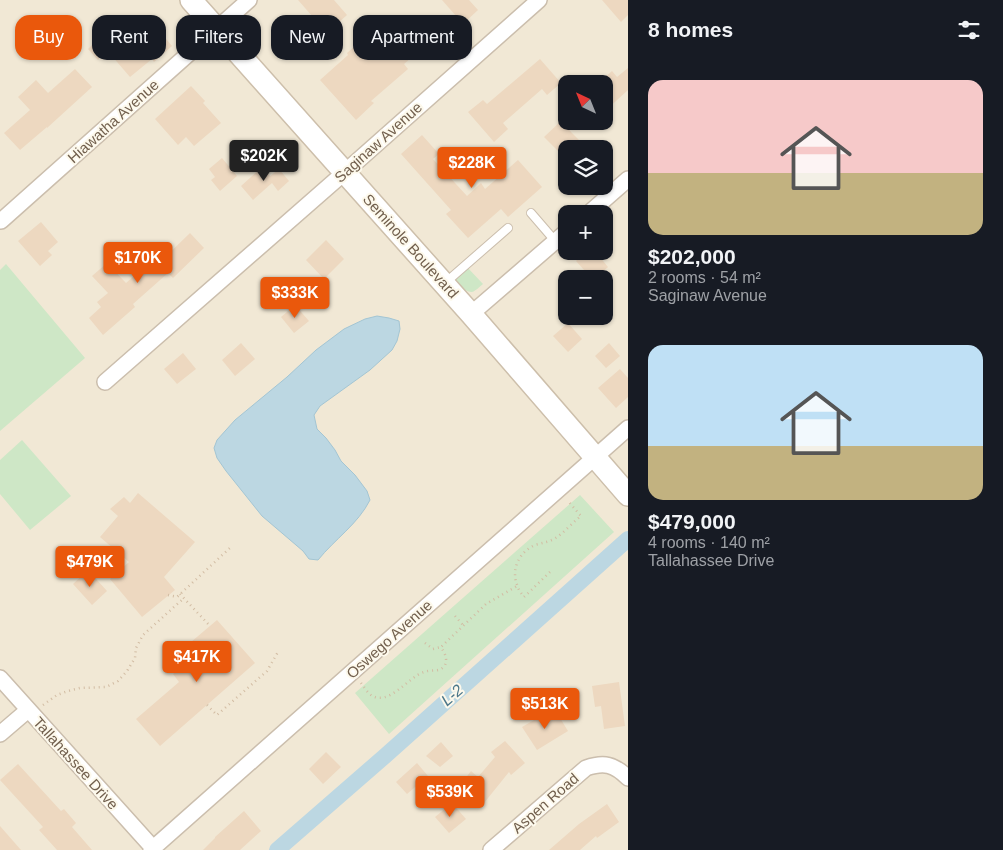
<!DOCTYPE html>
<meta charset="utf-8">
<style>
body{margin:0;font-family:Helvetica,sans-serif;background:#20242c;color:#f1f3f6;height:100vh;display:flex;flex-direction:column;font-size:19px;white-space:nowrap}
*{box-sizing:border-box;margin:0}
p{font-size:16px;color:#9ea1a6}
.icon{flex:none;width:28px;height:28px;fill:none;stroke:currentColor;stroke-width:2;stroke-linecap:round;stroke-linejoin:round}
.map{position:relative;flex:1;overflow:hidden}
.drawer{display:flex;flex-direction:column;background:#171b24;width:375px}
.drawer>*{flex:none}
.hud{position:absolute;left:15px;top:15px;width:475px;height:45px;display:flex;gap:10px}
.needle{width:32px;rotate:317deg}
.fabs{position:absolute;left:558px;top:75px;display:grid;gap:10px}
.fabs a{display:grid;place-items:center;width:55px;height:55px;border-radius:10px;background:#171b24;box-shadow:0 1px 4px #0004;font-size:25px}
.price{position:absolute;translate:-50% -42px;padding:0 11px;border-radius:5px;background:#ea580c;color:#fff;font-size:16px;line-height:32px;filter:drop-shadow(0 1px 2px #0008)}
.price::after{content:'';position:absolute;left:50%;top:30px;width:15px;height:11px;margin-left:-8px;background:inherit;clip-path:polygon(0 0,100% 0,50% 100%)}
.price.current{background:#222;color:#fff}
ul{padding:0;list-style:none}
li{display:grid;align-content:center;gap:10px;height:265px;padding:0 20px}
li span{display:grid;place-items:center;height:155px;border-radius:15px;color:#555}
li>.icon{margin-inline-start:auto}
span .icon{width:90px;height:90px;fill:#fffc;stroke-width:1}
li b{font-size:21px}
h2{display:flex;justify-content:space-between;align-items:center;height:60px;padding:0 20px;font-size:21px}
.tag{padding:0 18px;border-radius:15px;background:#171b24;box-shadow:0 1px 4px #0004;font-size:18px;line-height:45px}
.tag.current{background:#ea580c;color:#fff}
main{display:flex;flex:1;min-height:0}
.map>svg:first-child{display:block}
</style>
<main>
<div class="map">
<svg width="628" height="850" viewBox="0 0 628 850">
<rect width="100%" height="100%" fill="#faf5e6"/>
<path fill="#f1e8d5" fill-rule="evenodd" d="M0 0H628V850H0ZM566 84H604V121H566ZM566 149H604V186H566ZM566 214H604V251H566ZM566 279H604V316H566Z"/>
<path fill="#cee7c6" d="M6 264 85 358 0 431V270Z
M467 267 483 284C480 286 476 291 472 292 465 292 458 285 455 280V277Z
M22 440 71 496 30 530 0 494V460Z
M580 495 614 532 389 734 355 693Z"/>
<path fill="#bcd7e2" stroke="#a3c5d3" d="M377 316 389 318 399 321 400 329 397 341 392 350 370 370 320 406 314 415 317 429 326 438 335 450 341 461 355 475 367 491 370 500C358 524 335 539 318 560L309 559 303 551 262 516 226 471 217 458 214 448 217 440 235 420 287 377 316 350 344 329 365 319Z"/>
<g fill="none" stroke-linecap="round" stroke-linejoin="round">
<path stroke="#bcd7e2" stroke-width="16" d="M277 850 385 756 628 539"/>
</g>
<path fill="#edd8c0" d="M298 0H334L347 15 327 33Z
M442 0H469L478 10 463 24Z
M602 0H628V15L621 22Z
M151 21 172 46 154 62 152 59 130 77 111 55Z
M426 21 443 40 432 50 427 44 404 64 408 69 371 101 374 103 356 120 320 80 348 55 347 53 373 30 392 51Z
M99 38 109 49 98 60 88 49Z
M540 59 561 83 547 95 542 89 503 123 508 129 494 142 468 112 483 100 487 104Z
M628 68V90L604 112V78L612 71 617 77Z
M75 69 92 87 47 128V127L20 150 4 133 30 110 18 97 36 80 48 93Z
M191 86 205 101 203 103 221 123 194 146 186 137 178 145 155 119Z
M561 121 572 133 588 149H566V159L544 137Z
M422 135 439 154 433 159 467 196 481 183 485 189 518 160 542 187 508 217 501 209 468 238 446 214 451 210 401 154Z
M222 158 237 176 220 191 211 180 215 177 209 169Z
M262 167 270 176 279 169 289 181 278 191 272 183 253 200 241 186Z
M41 222 58 242 48 251 52 255 40 266 18 241Z
M190 233 204 248 173 278 168 273 133 304 135 307 103 335 89 318 101 307 97 302 108 293 92 276 107 263 126 283 152 260 157 265Z
M326 240 344 259 324 279 306 260Z
M586 251H595L608 267 595 279H592L576 261Z
M295 305 309 321 294 333 281 317Z
M568 323 582 339 568 352 553 336Z
M241 343 255 359 235 376 222 360Z
M609 343 620 356 606 368 595 356Z
M183 353 196 369 177 384 164 369Z
M620 369 628 378V397L616 408 598 388Z
M138 493 195 542 164 577 175 590 142 617 110 579 129 562 100 537 118 516 110 509 124 497 130 503Z
M88 570 107 591 92 605 73 584Z
M217 620 255 663 160 746 136 719 179 682 173 674 199 651 191 642Z
M619 682 625 726 604 729 601 706 595 707 592 686Z
M557 713 568 731 537 750 522 727 541 716 544 721Z
M505 741 525 763 511 775 509 772 484 803 461 784 471 771 478 777 495 757 491 752Z
M441 742 453 756 440 767 426 756Z
M326 752 341 767 323 784 309 769Z
M417 763 428 776 407 794 396 782Z
M18 764 61 811 64 809 76 823 72 827 92 850H57L39 830 43 827 0 780Z
M452 803 466 819 449 833 435 817Z
M607 804 619 822 597 838 596 836 580 850H549L579 824Z
M244 811 261 831 240 850H203L215 838V837Z
M0 826 21 850H0Z"/>
<g fill="none" stroke-linecap="round" stroke-linejoin="round">
<defs>
<path id="lane" d="M531 213 556 242
M445 283 508 228"/>
<path id="street" d="M588 214 628 179
M1 221 249 0
M471 314 566 232
M105 382 345 172 539 0
M0 678 153 848
M0 734 28 710
M151 850 628 428
M491 850 586 768C604 762 614 764 628 778"/>
<path id="secondary" d="M191 0 471 314 628 495"/>
</defs>
<use href="#lane" stroke="#cbbead" stroke-width="10"/>
<use href="#street" stroke="#cbbead" stroke-width="18"/>
<use href="#secondary" stroke="#cdbfab" stroke-width="24"/>
<path stroke="#d2bca3" stroke-width="2.5" stroke-dasharray="1 4" stroke-linecap="butt" d="M550 572 524 597C522 594 519 591 518 587 510 570 519 552 535 545 542 543 548 542 554 539 564 533 572 523 581 516L568 501
M180 594 210 626
M168 595 177 597 231 547
M455 616 463 625
M425 643 433 649 441 647
M361 683C364 687 367 692 371 695 389 707 408 677 424 672 432 669 440 673 445 665 448 658 444 652 441 647L486 604 517 586
M43 705 57 695 68 691 80 688 106 687 118 681 127 671 135 658 136 648 143 635 184 598
M207 705 217 715 267 671 278 652"/>
<use href="#lane" stroke="#fff" stroke-width="8"/>
<use href="#street" stroke="#fff" stroke-width="15"/>
<use href="#secondary" stroke="#fff" stroke-width="21"/>
</g>
<g text-anchor="middle" dominant-baseline="central" stroke-width="4" stroke-linejoin="round" paint-order="stroke">
<g font-size="15" fill="#715f4d" stroke="#fdf9ec">
<text transform="translate(113 121) rotate(-42)">Hiawatha Avenue</text>
<text transform="translate(378 142) rotate(-42)">Saginaw Avenue</text>
<text transform="translate(411 246) rotate(48)">Seminole Boulevard</text>
<text transform="translate(389 639) rotate(-42)">Oswego Avenue</text>
<text transform="translate(76 763) rotate(48)">Tallahassee Drive</text>
<text transform="translate(545 803) rotate(-41)">Aspen Road</text>
</g>
<g font-size="16" font-style="italic" fill="#4c778a" stroke="#fdf9ec">
<text transform="translate(452 695) rotate(-41)">L-2</text>
</g>
</g>
</svg>
<div class="fabs">
<a><svg class="needle" viewBox="-14 -14 28 28"><path d="M0-13l5 13h-10z" fill="#e53935"/><path d="M0 13l5-13h-10z" fill="#9ea1a6"/></svg></a>
<a><svg class="icon" aria-label="layers" viewBox="0 0 24 24"><path d="M12 4l9 5-9 5-9-5zM3 14l9 5 9-5"/></svg></a>
<a>+</a>
<a>−</a>
</div>
<b class="price current" style="left:264px;top:182px">$202K</b>
<b class="price" style="left:472px;top:189px">$228K</b>
<b class="price" style="left:138px;top:284px">$170K</b>
<b class="price" style="left:295px;top:319px">$333K</b>
<b class="price" style="left:90px;top:588px">$479K</b>
<b class="price" style="left:197px;top:683px">$417K</b>
<b class="price" style="left:545px;top:730px">$513K</b>
<b class="price" style="left:450px;top:818px">$539K</b>
<div class="hud">
<a class="tag current">Buy</a>
<a class="tag">Rent</a>
<a class="tag">Filters</a>
<a class="tag">New</a>
<a class="tag">Apartment</a>
</div>
</div>
<section class="drawer">
<h2>8 homes<svg class="icon" aria-label="filters" viewBox="0 0 24 24"><path d="M4 7h16M4 17h16"/><circle cx="9" cy="7" r="2"/><circle cx="15" cy="17" r="2"/></svg></h2>
<ul>
<li><span style="background:linear-gradient(#f6c9c9 60%,#c2b280 0)"><svg class="icon" aria-label="home" viewBox="0 0 24 24"><path d="M3 11l9-7 9 7M6 9v11h12V9"/></svg></span><div><b>$202,000</b><p>2 rooms · 54 m²</p><p>Saginaw Avenue</p></div></li>
<li><span style="background:linear-gradient(#bfe0f5 65%,#c2b280 0)"><svg class="icon" aria-label="home" viewBox="0 0 24 24"><path d="M3 11l9-7 9 7M6 9v11h12V9"/></svg></span><div><b>$479,000</b><p>4 rooms · 140 m²</p><p>Tallahassee Drive</p></div></li>
</ul>
</section>
</main>
